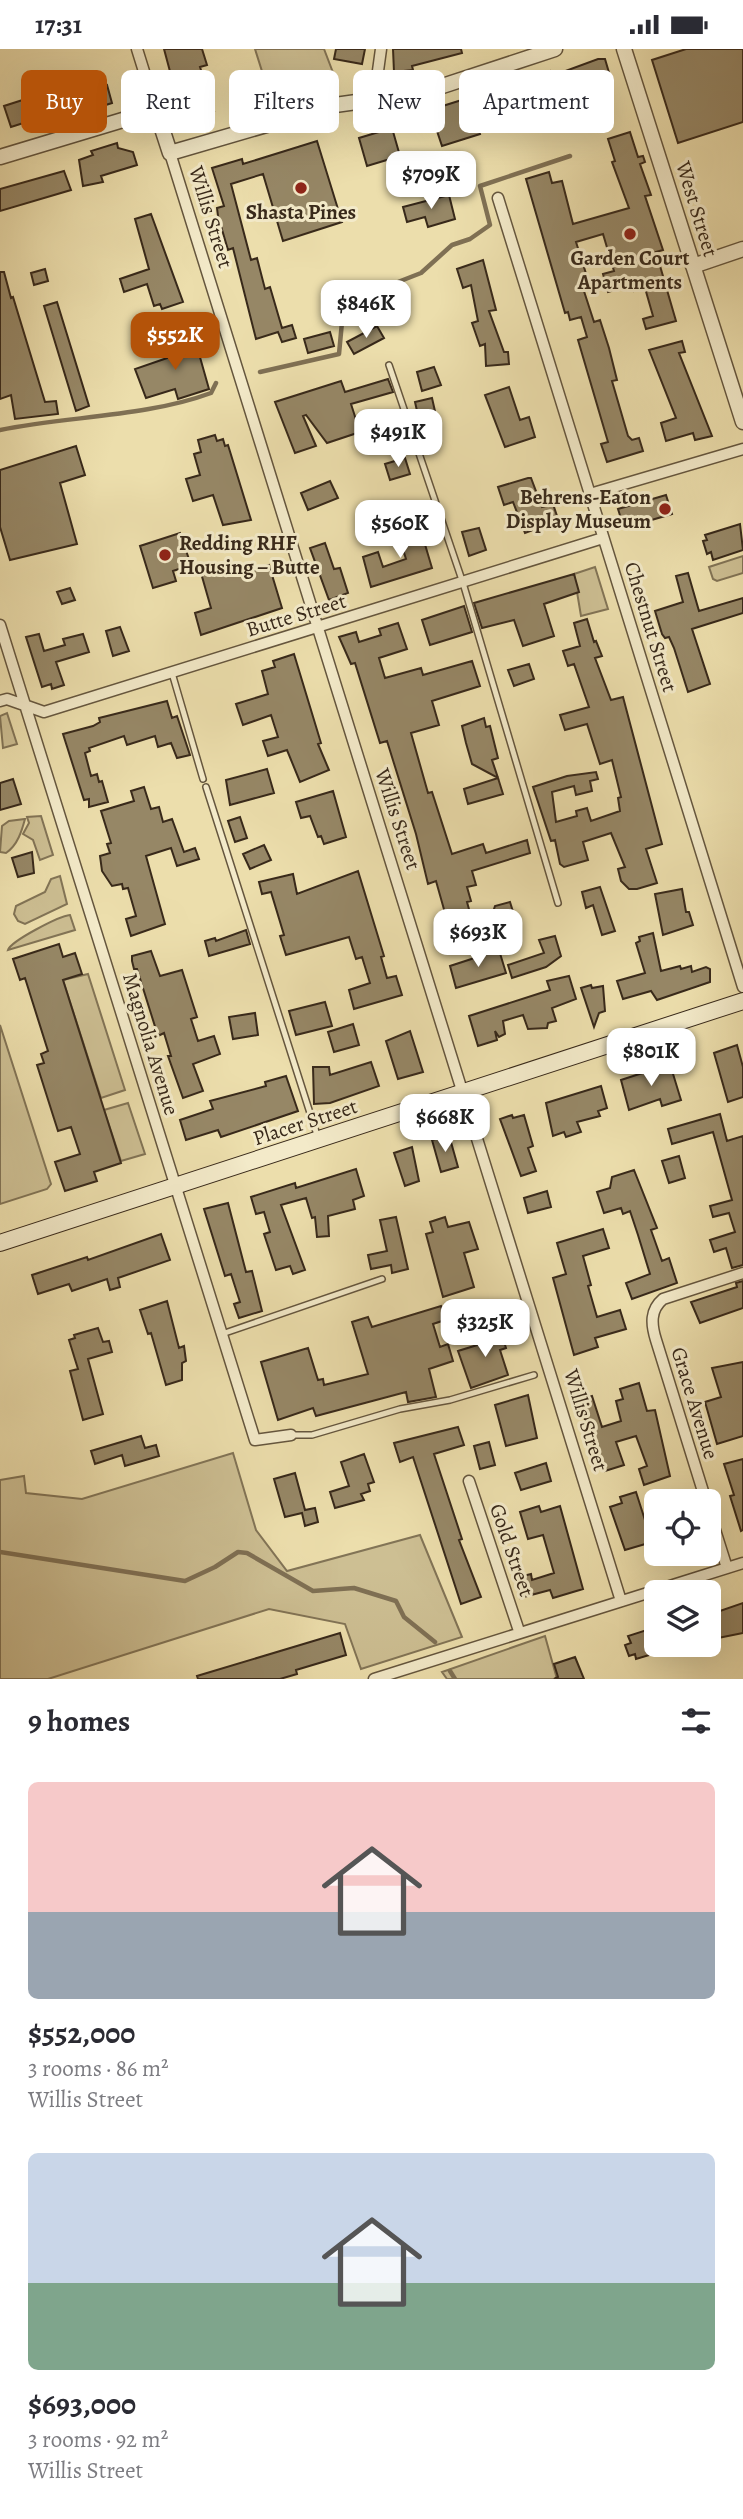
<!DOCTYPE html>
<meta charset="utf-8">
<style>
body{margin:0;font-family:Alegreya,serif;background:#f2f2f3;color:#2b2b33;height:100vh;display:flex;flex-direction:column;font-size:26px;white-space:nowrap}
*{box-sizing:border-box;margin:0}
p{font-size:23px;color:#7c7c81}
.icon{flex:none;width:38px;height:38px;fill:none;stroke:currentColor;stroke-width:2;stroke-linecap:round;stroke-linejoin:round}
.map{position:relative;height:1630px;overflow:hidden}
.panel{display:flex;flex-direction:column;background:#fff;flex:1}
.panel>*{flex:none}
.guide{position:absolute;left:21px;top:21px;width:702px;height:63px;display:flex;gap:14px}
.fabs{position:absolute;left:644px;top:1440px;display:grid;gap:14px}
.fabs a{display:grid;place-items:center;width:77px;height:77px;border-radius:10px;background:#fff;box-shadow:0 7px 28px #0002;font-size:35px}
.price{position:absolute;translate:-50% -60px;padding:0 16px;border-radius:14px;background:#fff;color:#222;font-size:23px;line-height:46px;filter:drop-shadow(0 2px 4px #0008)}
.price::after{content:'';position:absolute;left:50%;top:42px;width:21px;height:16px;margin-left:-10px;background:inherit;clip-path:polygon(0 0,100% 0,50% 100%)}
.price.on{background:#b45309;color:#fff}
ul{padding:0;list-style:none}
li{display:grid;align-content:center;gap:14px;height:371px;padding:0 28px}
li span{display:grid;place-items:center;height:217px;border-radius:10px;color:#555}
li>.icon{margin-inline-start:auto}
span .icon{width:126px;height:126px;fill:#fffc;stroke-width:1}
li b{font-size:30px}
h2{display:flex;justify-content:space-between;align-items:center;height:84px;padding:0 28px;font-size:30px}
.chip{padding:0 24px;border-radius:10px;background:#fff;box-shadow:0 7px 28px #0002;font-size:24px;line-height:63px}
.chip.on{background:#b45309;color:#fff}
.status{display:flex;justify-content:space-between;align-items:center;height:49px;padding:0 35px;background:#fff;direction:ltr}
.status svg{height:19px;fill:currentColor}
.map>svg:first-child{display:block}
</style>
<div class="status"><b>17:31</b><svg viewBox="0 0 49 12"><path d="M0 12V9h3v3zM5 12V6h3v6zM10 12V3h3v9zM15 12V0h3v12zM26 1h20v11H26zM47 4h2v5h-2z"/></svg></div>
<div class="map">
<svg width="743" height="1630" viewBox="0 0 743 1630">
<rect width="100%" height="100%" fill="#ecdeac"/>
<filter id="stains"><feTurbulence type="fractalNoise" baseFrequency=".00286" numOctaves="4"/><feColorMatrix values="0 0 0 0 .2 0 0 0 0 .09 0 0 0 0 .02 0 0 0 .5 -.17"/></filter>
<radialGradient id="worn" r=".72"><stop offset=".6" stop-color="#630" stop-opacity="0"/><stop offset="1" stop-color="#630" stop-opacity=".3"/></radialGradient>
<path fill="#cdbf93" stroke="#827456" stroke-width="2" d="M255 0H324L337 34 272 54Z
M743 507V524L717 532 713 530 709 518Z
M595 518 608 560 581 567 574 525Z
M7 664 17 695 3 699 0 667Z
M41 767 53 806 40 811 33 791 23 785 29 774 27 768Z
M25 770C22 781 18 796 6 804L0 803 2 777 9 772Z
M60 827 67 855 25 875 18 872 14 865 16 857 45 843 51 830Z
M70 866 75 881 8 901C11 892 59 867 70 866Z
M88 925 125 1041 101 1049 63 931Z
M0 976 51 1135 47 1140 0 1155Z
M128 1054 145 1105 121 1112 104 1061Z
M233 1404 256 1481 287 1522 420 1486 462 1588 361 1620 345 1575 269 1560 48 1630H0V1431L24 1427 26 1444 82 1450Z
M545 1587 557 1630H447L442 1623Z"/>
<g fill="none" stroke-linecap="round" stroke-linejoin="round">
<path stroke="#7f7054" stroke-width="4.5" d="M260 323 339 305 342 273 352 256 375 242 421 224 452 196 470 190 490 176 480 137 570 107
M0 381C68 367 146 368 211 344L216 334
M0 1503 185 1532 215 1518 238 1503 247 1504 313 1542 354 1539 396 1552 404 1568 435 1593
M450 1622 455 1630"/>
</g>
<path fill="#968766" stroke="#38291a" stroke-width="2" d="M164 0H202L207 16 200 18 214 62 183 71Z
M336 0H365L362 15 334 10Z
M393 0H461L462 4 412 17 413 21 394 23Z
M686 0H743V73L678 94 652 11Z
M598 10H605L610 27 604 29 606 35 587 41 588 46 527 66 516 33 550 22 552 27Z
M100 33 101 37 107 36 112 54 93 60 90 52 62 61 58 45Z
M35 47 42 68 11 78 4 57Z
M468 49 480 85 442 97 430 61Z
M392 79 400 107 367 117 359 89Z
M630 83 638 108 643 107 645 113 640 115 651 146 645 147 663 201 656 203 676 272 646 280 643 270 653 267 645 239 634 242 632 236 608 243 603 225 614 222 603 185 576 193 589 234 582 236 594 273 600 271 609 299 617 331 612 332 628 387 632 391 639 389 643 402 607 413 601 395 608 393 578 291 587 288 581 268 570 271 568 263 565 264 526 130 549 123 552 134 562 132 573 175 629 159 612 113 615 112 608 90Z
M317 92 342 173 283 192 263 125 231 135 251 211 257 209 265 240 270 238 282 279 292 276 296 289 282 293 278 283 256 290 233 199 228 201 218 167 217 159 224 157 212 119 242 110 243 115Z
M117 94 118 99 133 103 137 116 101 127 103 133 83 137 79 111 93 106 91 102Z
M64 122 71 141 0 162V140Z
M449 146 455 170 428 178 425 168 407 173 403 158Z
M151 165 183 253 162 260 160 255 154 257 147 235 124 243 120 230 149 220 135 170Z
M483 211 496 261 489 262 504 303H508L509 315 486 317 485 295 480 297 472 274 478 272 471 236 463 239 457 220Z
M45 220 48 232 34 236 31 224Z
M0 223H4L11 249 13 248 45 353 56 352 58 365 15 370 11 346 0 350Z
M57 253 89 357 76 362 44 257Z
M377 277 384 289 354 305 347 293Z
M330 283 334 297 308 304 304 290Z
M194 287 209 340 178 350 175 340 146 349 135 320 170 308 166 295Z
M682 292 685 303 679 304 712 387 695 391 693 384 666 392 661 374 676 369 649 301Z
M434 318 441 336 422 342 417 323Z
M388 330 393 343 351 355 360 383 327 394 306 366 303 367 316 397 295 404 275 353 341 332 345 343Z
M509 338 520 371 529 368 535 388 505 398 485 346Z
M432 349 439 380 422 384 415 353Z
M215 386 217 392 223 390 225 397 228 396 251 471 223 476 213 446 193 452 186 430 200 426 194 405 201 403 198 391Z
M76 397 85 426 60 434 77 495 10 511 0 478V421Z
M405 409 410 425 390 431 385 415Z
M528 429H531L542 458 553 455 557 467 553 468 555 473 525 484 513 453 504 456 498 438Z
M330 432 338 449 308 461 301 444Z
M666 446 672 465 624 479 618 460Z
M393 470 407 486 421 482 432 519 371 538 363 508 378 503 383 518 406 510Z
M740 475 743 501 713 511 711 503 707 505 703 492 707 491 705 486Z
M479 479 486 501 469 507 462 483Z
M180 484 191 516 173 522 176 532 153 539 140 497Z
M325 494 334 520 340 519 348 544 329 551 310 499Z
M243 516 245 524 269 516 282 559 201 586 195 564 211 559 201 524Z
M688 524 699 562 743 549V564L692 580 710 635 688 643 674 599 669 588 665 589 662 585 655 562 683 553 676 527Z
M574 525 579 543 544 555 554 587 523 597 514 571 482 579 474 554Z
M70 539 75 551 62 555 57 543Z
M464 557 472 583 430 596 422 571Z
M587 570 594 593 596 592 602 607 595 609 611 651 623 648 662 795 646 800 657 834 637 840H629L621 832 618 820 625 818 611 784 583 793 588 811 564 818 560 815 555 791 551 792 533 738 567 727 596 723 598 730 590 732 592 742 576 746 574 737 552 743 556 773 577 767 576 762 587 759 591 772 620 762 618 749 621 748 612 711 600 715 587 675 565 681 560 666 589 658 574 615 568 617 563 602 580 597 574 574Z
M398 574 407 600 379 609 385 629 421 619 423 626 472 612 480 637 432 652 439 676 411 684 428 744 432 743 452 805 483 795 486 804 527 791 530 804 472 822 476 836 467 838 471 852 467 853 475 882 443 892 438 874 447 871 436 832 428 835 416 785 387 692 380 694 355 614 351 615 339 588 356 583 359 593 381 586 379 580Z
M120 578 129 602 113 607 106 582Z
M39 585 44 602 65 596 63 590 83 585 89 603 56 613 64 636 52 640 51 635 42 638 26 588Z
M294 605 321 694 318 695 329 721 300 733 287 701 268 707 263 692 278 688 271 666 243 676 236 655 268 645 262 622 275 618 273 612Z
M529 615 534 630 514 637 508 621Z
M167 652 172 669 177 667 190 706 177 709 171 694 158 698 155 687 127 696 124 687 89 699 90 702 85 704 91 727 97 725 99 733 102 732 108 753 89 758V750L84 751 63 685 93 677 100 673 99 669Z
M484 669 486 678 490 677 498 709 492 711 498 729 472 715 466 694 462 677Z
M267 720 274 744 230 756 226 731Z
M498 729 503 745 468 755 464 740Z
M13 730 21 755 0 761V734Z
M144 738 151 760 159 758 163 773 172 770 184 803 195 799 199 810 177 817 171 799 146 807 165 875 131 887 126 870 136 867 128 839 123 840 122 835 112 837 102 822 100 807 110 804 107 795 111 794 101 762 134 752 131 742Z
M333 742 346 788 324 795 321 787 318 788 310 767 301 769 296 753Z
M240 768 247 789 235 793 228 772Z
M264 796 271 811 250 820 243 805Z
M32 803 34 824 18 828 12 809Z
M358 822 384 907 381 908 387 929 396 927 402 946 354 960 349 941 370 934 362 908 356 910 349 888 286 906 280 887 284 886 271 843 262 845 259 833 293 825 297 845Z
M600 838 615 882 602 886 593 856 586 859 582 843Z
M682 840 686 863H689L693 876 663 886 655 845Z
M510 853 519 882 502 889 494 860 495 857Z
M246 881 250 895 209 907 205 892 215 889 216 892Z
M653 884 661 922 680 917 681 920 691 917 692 923 706 918 710 920V933L657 951 651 942 623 950 617 932 645 924 636 894 640 892 639 888Z
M555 887 561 907 546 918 512 929 508 916 544 904 539 891Z
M59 895 63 908 75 904 82 925 63 931 121 1114 94 1123 97 1132 65 1142 55 1113 80 1105 71 1078 58 1082 37 1016 44 1014 41 1005 48 1002 25 929 20 931 13 910Z
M499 901 506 924 456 939 450 917Z
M151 902 160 927 182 921 197 968 191 970 198 992 214 987 220 1005 193 1015 203 1042 183 1049 168 1007H171L164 984 158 987 137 920H134L132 912V907Z
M569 927 576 950 552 959 556 972 548 974 547 979 528 980 523 966 503 972 505 985 499 988 495 982 497 991 478 997 469 967 550 941 547 932Z
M591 936 592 939 603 937 605 962 599 964 594 978 581 939Z
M325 953 332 977 296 986 289 962Z
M255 964 258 986 233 990 229 968Z
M353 975 359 996 334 1003 328 983Z
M410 982 423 1023 398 1030 386 992Z
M737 996 743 1018V1048L728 1053 714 1004Z
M371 1013 379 1037 330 1054 314 1055 313 1018H329L330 1026Z
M670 1015 681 1051 662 1057 660 1050 629 1061 621 1031Z
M286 1027 298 1062 221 1088 218 1081 186 1091 180 1071 213 1060 210 1052 266 1037 265 1033Z
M601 1037 607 1059 598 1062 600 1067 577 1073 581 1083 566 1088 564 1083 553 1087 546 1054Z
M720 1065 727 1092 743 1087V1216L732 1219 726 1199 714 1203 710 1191 735 1183 729 1164 713 1168 710 1157 732 1151 713 1083 672 1095 668 1080Z
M512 1066 513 1069 524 1066 533 1097 528 1099 536 1122 521 1127 500 1070Z
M449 1086 458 1118 441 1123 432 1091Z
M412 1098 419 1132 405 1137 394 1104Z
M679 1107 685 1129 669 1134 662 1112Z
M356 1120 364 1147 353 1151 355 1160 328 1167 329 1187 317 1188 315 1168 312 1169 306 1149 281 1156 305 1221 293 1225 290 1217 276 1221 264 1185 270 1183 264 1163 256 1165 251 1148 295 1134 296 1139Z
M634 1121 657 1179 651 1181 662 1212 669 1209 677 1234 632 1250 626 1234 650 1225 638 1186 630 1162 623 1165 621 1159 604 1164 597 1143 610 1139 612 1128Z
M547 1142 551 1158 528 1164 524 1149Z
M228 1154 246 1223 252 1222 262 1262 239 1269 234 1255 240 1253 231 1225 225 1227 204 1160Z
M396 1168 408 1220 392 1224 391 1216 371 1220 368 1206 387 1202 380 1171Z
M445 1168 448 1178 469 1173 478 1200 464 1204 474 1238 443 1248 426 1185 433 1183 430 1173Z
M603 1180 609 1199 583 1207 591 1236 588 1237 597 1268 620 1261 626 1280 595 1289 598 1298 574 1306 553 1229 566 1225 557 1194Z
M161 1185 170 1211 118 1229 120 1238 110 1241 107 1230 72 1242 69 1235 38 1245 32 1226 87 1208 88 1211Z
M743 1232V1259L700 1274 691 1253 737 1238 736 1234Z
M167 1252 179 1299 184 1297 186 1312 182 1314V1331L166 1336 151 1284 148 1285 140 1261Z
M441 1257 445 1271 433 1275 440 1298 448 1295 453 1312 429 1320 436 1348 408 1353 406 1343 316 1367 313 1359 278 1371 261 1313 308 1299 318 1331 323 1330 324 1336 368 1325 352 1273 368 1268 372 1278Z
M499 1276 506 1299 500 1301 508 1326 471 1339 458 1302 487 1293 483 1280Z
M98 1279 103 1293 109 1292 112 1303 88 1310 103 1365 83 1371 70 1322 78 1320 69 1291 75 1289 74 1286Z
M743 1313V1387L717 1395 705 1353 721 1348 712 1319Z
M639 1334 647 1362 655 1361 670 1427 644 1436 639 1420 647 1417 636 1387 616 1393 624 1416 605 1422 588 1370 585 1371 579 1351 592 1347 602 1378 621 1372 616 1352 623 1350 620 1340Z
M528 1346 537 1389 506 1397 495 1356Z
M458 1378 464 1396 434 1405 462 1490 459 1491 481 1548 461 1555 413 1408 400 1413 394 1394Z
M141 1387 145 1399 156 1396 159 1407 125 1417 122 1406 95 1415 91 1402Z
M489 1393 495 1416 480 1420 474 1397Z
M364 1405 374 1433 368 1435 370 1442 361 1445 364 1451 335 1459 330 1443 349 1437 341 1413Z
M743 1410V1481L741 1482 730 1447 734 1446 724 1415Z
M546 1414 551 1432 521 1441 515 1424Z
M295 1424 305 1461 315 1459 318 1473 305 1477 302 1464 285 1468 274 1430Z
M636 1443 652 1493 625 1501 610 1458 622 1454 620 1448Z
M539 1457 541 1463 560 1457 583 1540 553 1549 550 1541 520 1549 515 1529 531 1525 532 1531 554 1524 543 1486 528 1490 520 1463Z
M743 1554V1584L713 1590 709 1561 718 1558 720 1562Z
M656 1578V1604L636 1610 635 1605 629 1607 625 1596 631 1594 628 1587Z
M340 1584 346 1606 296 1621 297 1625 280 1630H198L197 1627Z
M575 1608 584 1630H554L558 1628 554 1615Z"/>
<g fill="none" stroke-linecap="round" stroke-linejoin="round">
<defs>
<path id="service" d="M389 316 463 534 558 854
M172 624 203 730
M206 738 318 1089
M222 1285 382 1230
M291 1386H312L400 1360 450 1351 534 1326"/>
<path id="minor" d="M137 0 156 61
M374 51 381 0
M170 104 621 1552
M498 149 743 938
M590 445 743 400
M0 576 255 1391 291 1386
M0 652 7 650 44 663 603 489
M469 1432 519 1582
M706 1452 656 1291C651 1275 650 1261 663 1250L743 1224
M709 1462 727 1519
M374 1630 743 1514"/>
<path id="tertiary" d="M624 0 743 373
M0 108 156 61 170 104 335 56 421 44 555 0
M693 217 743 200"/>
<path id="secondary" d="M0 1194 743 952"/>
</defs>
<use href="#service" stroke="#65563e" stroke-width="8"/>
<use href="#minor" stroke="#65563e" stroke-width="13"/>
<use href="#tertiary" stroke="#65563e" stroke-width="17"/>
<use href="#secondary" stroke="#38291a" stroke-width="18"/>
<use href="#service" stroke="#f3eac9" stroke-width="5"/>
<use href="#minor" stroke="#f3eac9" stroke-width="10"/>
<use href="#tertiary" stroke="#f3eac9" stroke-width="14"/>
<use href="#secondary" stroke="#f3eac9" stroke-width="16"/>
</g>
<g fill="#8f2418" stroke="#f3eac9" stroke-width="2.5">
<circle cx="301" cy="139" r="7"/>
<circle cx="630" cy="185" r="7"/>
<circle cx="665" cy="460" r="7"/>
<circle cx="165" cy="506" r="7"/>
</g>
<g text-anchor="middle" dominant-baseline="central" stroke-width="6" stroke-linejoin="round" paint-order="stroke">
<g font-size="21" fill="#38291a" stroke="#f3eac9">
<text transform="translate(697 160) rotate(73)">West Street</text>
<text transform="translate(211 168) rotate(73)">Willis Street</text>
<text transform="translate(296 566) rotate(-17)">Butte Street</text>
<text transform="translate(651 578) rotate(73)">Chestnut Street</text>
<text transform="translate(398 770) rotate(72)">Willis Street</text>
<text transform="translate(151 995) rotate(73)">Magnolia Avenue</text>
<text transform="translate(305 1073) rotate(-18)">Placer Street</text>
<text transform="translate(695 1354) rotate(73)">Grace Avenue</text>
<text transform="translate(586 1371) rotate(73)">Willis Street</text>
<text transform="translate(512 1501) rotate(71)">Gold Street</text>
</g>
<g font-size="21" font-weight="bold" fill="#38291a" stroke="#f3eac9">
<text x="301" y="163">Shasta Pines</text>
<text x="630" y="209">Garden Court<tspan x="630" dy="24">Apartments</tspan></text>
<text x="651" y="448" text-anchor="end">Behrens-Eaton<tspan x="651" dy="24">Display Museum</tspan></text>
<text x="179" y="494" text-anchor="start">Redding RHF<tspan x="179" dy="24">Housing – Butte</tspan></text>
</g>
</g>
<rect width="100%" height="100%" filter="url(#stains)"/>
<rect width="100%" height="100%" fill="url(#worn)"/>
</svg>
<div class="fabs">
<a><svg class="icon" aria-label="locate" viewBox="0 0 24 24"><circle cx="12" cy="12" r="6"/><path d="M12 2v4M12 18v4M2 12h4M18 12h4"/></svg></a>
<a><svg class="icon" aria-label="layers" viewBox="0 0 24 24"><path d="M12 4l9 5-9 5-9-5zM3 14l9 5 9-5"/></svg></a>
</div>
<b class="price" style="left:431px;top:162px">$709K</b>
<b class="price" style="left:366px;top:291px">$846K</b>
<b class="price on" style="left:175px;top:323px">$552K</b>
<b class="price" style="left:398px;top:420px">$491K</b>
<b class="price" style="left:400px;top:511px">$560K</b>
<b class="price" style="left:478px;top:920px">$693K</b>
<b class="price" style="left:651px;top:1039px">$801K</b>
<b class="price" style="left:445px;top:1105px">$668K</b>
<b class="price" style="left:485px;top:1310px">$325K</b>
<div class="guide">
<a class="chip on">Buy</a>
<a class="chip">Rent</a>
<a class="chip">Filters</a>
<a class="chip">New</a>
<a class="chip">Apartment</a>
</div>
</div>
<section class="panel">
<h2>9 homes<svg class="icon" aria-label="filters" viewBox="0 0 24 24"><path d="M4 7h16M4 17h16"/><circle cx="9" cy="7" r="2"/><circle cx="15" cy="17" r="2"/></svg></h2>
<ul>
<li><span style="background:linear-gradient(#f6c9c9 60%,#9aa5b1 0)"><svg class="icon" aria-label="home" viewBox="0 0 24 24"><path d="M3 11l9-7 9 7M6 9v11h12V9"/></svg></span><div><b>$552,000</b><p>3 rooms · 86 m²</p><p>Willis Street</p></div></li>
<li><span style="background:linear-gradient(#c9d6e8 60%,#7fa58c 0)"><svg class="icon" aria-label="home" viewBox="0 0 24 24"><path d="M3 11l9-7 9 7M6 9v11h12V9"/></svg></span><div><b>$693,000</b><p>3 rooms · 92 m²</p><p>Willis Street</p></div></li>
</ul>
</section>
